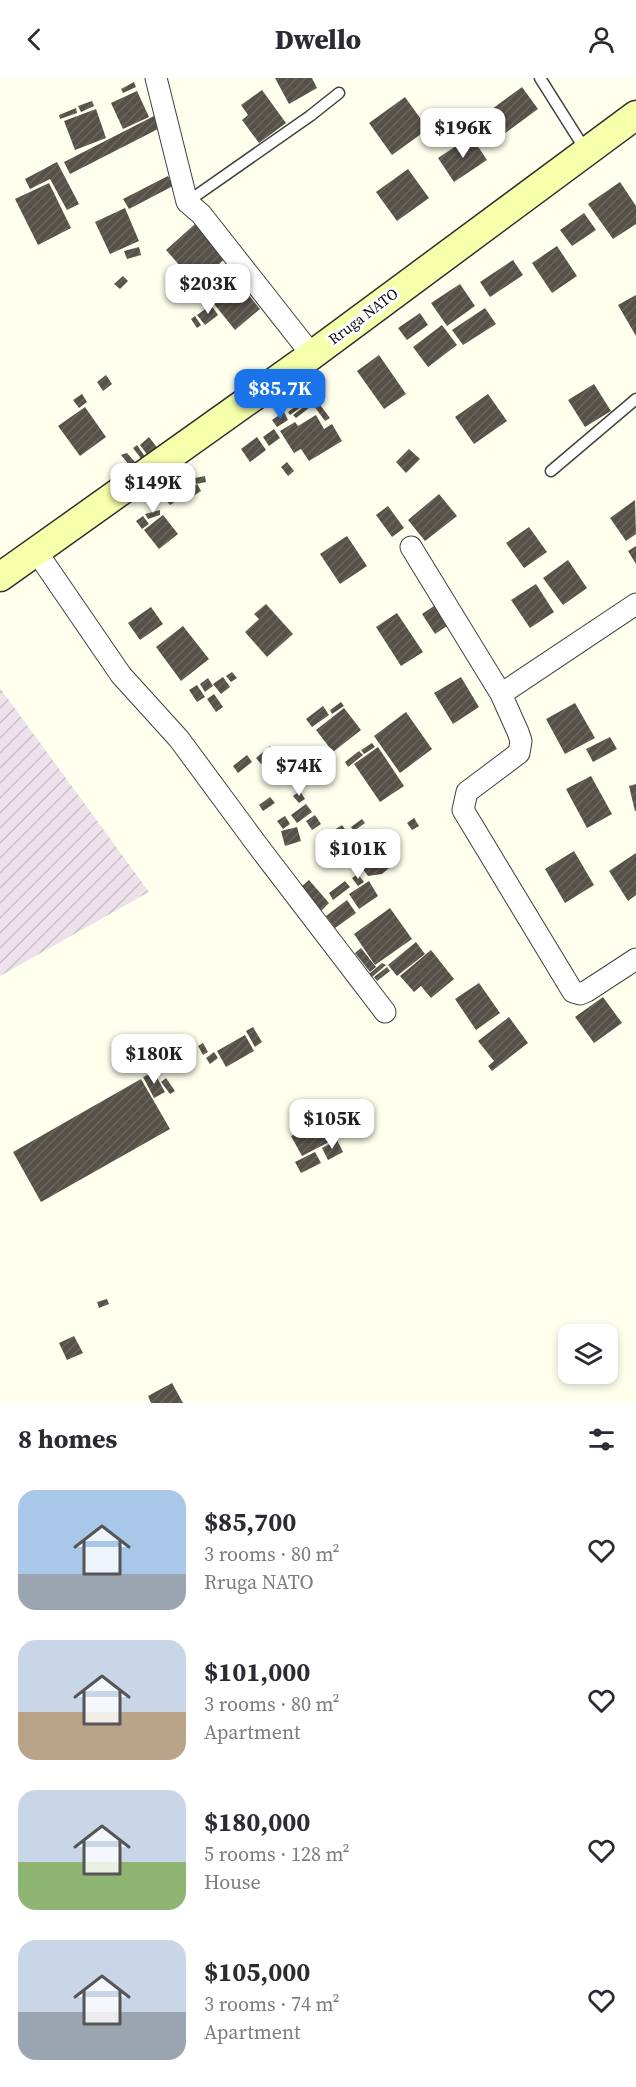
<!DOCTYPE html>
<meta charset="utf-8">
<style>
body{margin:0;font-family:"Source Serif 4",serif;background:#f2f2f3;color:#2b2b33;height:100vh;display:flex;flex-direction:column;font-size:22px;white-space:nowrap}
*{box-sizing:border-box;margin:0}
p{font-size:20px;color:#7c7c81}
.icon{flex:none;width:33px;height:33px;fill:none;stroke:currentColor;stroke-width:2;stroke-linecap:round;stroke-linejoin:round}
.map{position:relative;height:1325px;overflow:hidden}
.drawer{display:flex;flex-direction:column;background:#fff;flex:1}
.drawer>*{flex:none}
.fabs{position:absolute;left:558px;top:1246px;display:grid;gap:12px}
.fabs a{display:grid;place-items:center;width:60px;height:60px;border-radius:12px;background:#fff;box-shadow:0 3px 9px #0003;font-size:30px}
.price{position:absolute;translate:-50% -51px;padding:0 14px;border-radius:12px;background:#fff;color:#222;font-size:20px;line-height:39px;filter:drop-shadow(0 2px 3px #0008)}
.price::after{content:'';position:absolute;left:50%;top:36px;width:18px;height:14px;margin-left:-9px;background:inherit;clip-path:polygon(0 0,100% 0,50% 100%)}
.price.selected{background:#1a73e8;color:#fff}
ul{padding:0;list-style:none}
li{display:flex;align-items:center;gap:18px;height:150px;padding:0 18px}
li span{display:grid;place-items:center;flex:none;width:168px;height:120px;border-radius:18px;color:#555}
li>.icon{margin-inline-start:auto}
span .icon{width:72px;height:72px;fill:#fffc;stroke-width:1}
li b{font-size:26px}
h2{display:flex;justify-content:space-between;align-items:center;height:72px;padding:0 18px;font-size:26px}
header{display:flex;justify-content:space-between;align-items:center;height:78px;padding:0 18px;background:#fff;font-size:27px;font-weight:800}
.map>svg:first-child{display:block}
</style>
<header><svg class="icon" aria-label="back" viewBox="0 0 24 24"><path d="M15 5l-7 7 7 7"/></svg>Dwello<svg class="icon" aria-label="person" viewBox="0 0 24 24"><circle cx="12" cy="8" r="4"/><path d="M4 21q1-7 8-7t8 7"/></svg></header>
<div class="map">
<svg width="636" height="1325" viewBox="0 0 636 1325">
<defs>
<pattern id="industrial-furrows" width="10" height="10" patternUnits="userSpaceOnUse" patternTransform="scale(1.5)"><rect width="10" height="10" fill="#ede1ec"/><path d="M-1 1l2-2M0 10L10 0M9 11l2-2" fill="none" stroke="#cac0c9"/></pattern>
<pattern id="building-hatch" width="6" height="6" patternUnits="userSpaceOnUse" patternTransform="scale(1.5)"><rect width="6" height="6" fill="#575249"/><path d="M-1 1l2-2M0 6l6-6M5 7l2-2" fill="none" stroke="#6a665f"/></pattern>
</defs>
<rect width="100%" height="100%" fill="#ffe"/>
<path fill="url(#industrial-furrows)" d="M0 610 149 814 0 898Z"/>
<path fill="url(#building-hatch)" d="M275 0H312L317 10 289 26Z
M134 4 136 9 123 15 121 11Z
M522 9 538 31 504 56 488 34Z
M262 12 286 45 259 65 242 42 248 37 241 27Z
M137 13 149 39 123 51 111 25Z
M405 19 428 51 392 77 369 45Z
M92 23 94 28 81 34 78 28Z
M76 30 77 35 60 41 59 37Z
M96 31 106 60 75 72 64 43Z
M154 38 160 50 70 96 64 84Z
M471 58 487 82 454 104 438 80Z
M57 84 79 126 67 132 50 101 30 111 25 101Z
M408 91 429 120 397 143 376 114Z
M168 98 173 108 129 131 123 121Z
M620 104 636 128V146L613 161 588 126Z
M49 105 71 150 38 167 15 121Z
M125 130 139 163 110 176 95 144Z
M584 135 596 152 572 168 560 152Z
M195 146 226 180 196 206 166 172Z
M557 168 577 198 552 215 532 185Z
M139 169 141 177 127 181 124 173Z
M513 182 523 197 490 219 480 204Z
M231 195 260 231 235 252 206 216Z
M123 198 128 203 120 211 114 206Z
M460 206 475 228 447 248 431 225Z
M636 217V258L618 227Z
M211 227 218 237 205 247 197 237Z
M485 230 496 246 463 267 452 252Z
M420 235 428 247 407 262 398 250Z
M195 238 201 247 197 250 191 241Z
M442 247 457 267 428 289 413 269Z
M379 277 406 316 384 331 357 293Z
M106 297 112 306 103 313 97 304Z
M594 306 611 333 585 349 568 322Z
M311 315 330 340 325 343 308 320Z
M82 316 87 324 79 330 73 322Z
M488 316 507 343 474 366 455 339Z
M301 324 304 327 290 337 288 334Z
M306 327 309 330 296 340 293 337Z
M85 329 106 359 80 378 58 348Z
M284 334 288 342 277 349 272 342Z
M316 337 324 351 332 346 342 363 309 383 301 371 294 375 280 353 295 344 298 348Z
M274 351 280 360 269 368 263 359Z
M149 359 159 372 149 379 140 367Z
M257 359 266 372 250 384 241 371Z
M137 367 146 380 143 383 133 370Z
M409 371 420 381 406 395 396 384Z
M127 375 135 384 130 388 121 377Z
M287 384 294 393 288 398 281 389Z
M205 398 206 404 196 406 195 400Z
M197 406 201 413 189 421 185 414Z
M179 414 182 419 170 427 166 422Z
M439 416 457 438 425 463 408 442Z
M635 422 636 456 626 463 610 440Z
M388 428 404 450 392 459 376 437Z
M160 432V437L148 441 145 436Z
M163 437 178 456 159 471 144 452Z
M143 438 149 446 142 451 136 443Z
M529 449 547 474 524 490 506 465Z
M347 458 367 488 340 506 320 476Z
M636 468V486L628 473Z
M568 482 587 510 563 527 543 500Z
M536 506 554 534 530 550 511 522Z
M266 526 293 556 267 579 245 554 259 541 254 536Z
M437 526 450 546 435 556 422 536Z
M151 529 163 546 140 562 128 545Z
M397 535 423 574 401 588 376 549Z
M183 548 209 581 181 603 156 569Z
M232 594 237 600 231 604 226 598Z
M223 599 230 609 221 616 213 606Z
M461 599 479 629 453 646 434 615Z
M208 600 213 608 205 614 200 606Z
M197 607 205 619 197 624 189 612Z
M214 616 223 629 216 634 207 621Z
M341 624 344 628 332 636 330 632Z
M575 625 595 660 565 676 546 641Z
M323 628 329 637 312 649 306 641Z
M344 630 361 652 333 674 316 652Z
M406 634 432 671 400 695 374 658Z
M610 659 617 671 593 684 586 671Z
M372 665 375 669 364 676 361 672Z
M270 668 278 677 274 680 271 677 261 686 256 680Z
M378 669 404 708 380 724 354 686Z
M359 673 363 677 348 689 345 684Z
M247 677 252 684 238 695 233 688Z
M591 698 612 736 587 750 566 711Z
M636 706V733H635L629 708Z
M300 713 305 721 299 725 293 718Z
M270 719 275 725 263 733 259 727Z
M306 726 312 734 297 745 291 737Z
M315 737 321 746 312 752 306 743Z
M285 738 290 746 283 751 277 743Z
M414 740 419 748 412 752 407 745Z
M362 741 365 745 354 753 351 749Z
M342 747 347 754 336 762 331 754Z
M297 749 301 763 285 768 281 753Z
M369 751 395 785 382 796 368 798 346 768Z
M352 753 354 756 340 767 338 765Z
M574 773 594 807 565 825 545 791Z
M636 775V817L628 823 609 793Z
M358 796 364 804 358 808 352 800Z
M309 802 329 825 321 833 301 809Z
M345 803 350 809 333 822 329 815Z
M369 803 378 818 359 831 349 816Z
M347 822 356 835 335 850 326 838Z
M390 830 412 861 375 887 354 856Z
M416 864 425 876 397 898 388 887Z
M361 870 376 889 370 894 355 875Z
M431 872 454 901 431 920 421 908 414 914 400 898Z
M382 885 386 887 372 899 369 896Z
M387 889 390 893 377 903 374 899Z
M479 905 500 935 476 952 455 921Z
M603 919 622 945 594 965 575 939Z
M509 939 528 965 492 993 488 988 494 983 478 963Z
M253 949 262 964 255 969 246 953Z
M245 957 254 973 226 989 217 973Z
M203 965 208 974 203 977 198 968Z
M214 974 218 980 210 986 206 980Z
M154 994 165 1014 154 1020 143 999Z
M166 1000 175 1013 170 1016 161 1004Z
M141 1001 170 1051 41 1124 13 1074Z
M319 1044 329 1064 302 1078 291 1058Z
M337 1062 343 1074 328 1082 322 1070Z
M315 1074 321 1085 301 1095 295 1084Z
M107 1221 109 1226 99 1230 97 1224Z
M74 1258 83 1275 67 1282 59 1265Z
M172 1305 183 1325H151L148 1318Z"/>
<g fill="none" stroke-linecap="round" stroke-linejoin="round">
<defs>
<path id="service" d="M540 0 586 73
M187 124 310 38 339 15
M551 393 636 321"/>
<path id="minor" d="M156 0 187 124 201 136 312 277
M411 469 501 616 518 654 521 663 519 675 467 714 463 732 573 914 580 916 587 913 636 881
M36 473 121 597 179 661 258 768 385 934
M501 616 636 526"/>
<path id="secondary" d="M0 499 312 277 636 37"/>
</defs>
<use href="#service" stroke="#414141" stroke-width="13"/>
<use href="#minor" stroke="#414141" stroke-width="23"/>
<use href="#secondary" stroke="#303030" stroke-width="31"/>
<use href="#service" stroke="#fff" stroke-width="10"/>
<use href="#minor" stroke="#fff" stroke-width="21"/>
<use href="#secondary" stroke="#f6ffa9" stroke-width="28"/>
</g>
<g text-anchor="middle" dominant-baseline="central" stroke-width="6" stroke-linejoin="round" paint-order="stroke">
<g font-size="15" fill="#0e0e0e" stroke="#fff">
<text transform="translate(363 238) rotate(-37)">Rruga NATO</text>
</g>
</g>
</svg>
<div class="fabs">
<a><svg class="icon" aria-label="layers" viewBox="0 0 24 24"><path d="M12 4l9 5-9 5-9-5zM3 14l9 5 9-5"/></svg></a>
</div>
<b class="price" style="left:463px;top:81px">$196K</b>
<b class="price" style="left:208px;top:237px">$203K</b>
<b class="price selected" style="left:280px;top:342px">$85.7K</b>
<b class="price" style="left:153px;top:436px">$149K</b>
<b class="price" style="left:299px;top:719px">$74K</b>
<b class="price" style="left:358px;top:802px">$101K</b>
<b class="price" style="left:154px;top:1007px">$180K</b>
<b class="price" style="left:332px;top:1072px">$105K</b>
</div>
<section class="drawer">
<h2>8 homes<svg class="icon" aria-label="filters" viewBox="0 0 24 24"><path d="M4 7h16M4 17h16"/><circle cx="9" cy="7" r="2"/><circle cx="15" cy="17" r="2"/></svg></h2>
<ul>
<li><span style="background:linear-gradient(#a9c7e8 70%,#9aa5b1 0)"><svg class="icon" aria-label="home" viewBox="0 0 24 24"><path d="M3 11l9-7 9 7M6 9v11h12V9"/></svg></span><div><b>$85,700</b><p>3 rooms · 80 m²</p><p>Rruga NATO</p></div><svg class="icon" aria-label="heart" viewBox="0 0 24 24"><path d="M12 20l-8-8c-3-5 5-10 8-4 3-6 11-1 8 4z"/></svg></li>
<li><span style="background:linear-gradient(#c9d6e8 60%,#b9a48a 0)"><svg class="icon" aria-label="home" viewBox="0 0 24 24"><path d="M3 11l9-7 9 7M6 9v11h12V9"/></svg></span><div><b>$101,000</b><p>3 rooms · 80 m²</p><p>Apartment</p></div><svg class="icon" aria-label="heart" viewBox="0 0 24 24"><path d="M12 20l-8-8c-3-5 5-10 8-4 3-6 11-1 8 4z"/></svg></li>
<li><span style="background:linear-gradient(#c9d6e8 60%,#8fb573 0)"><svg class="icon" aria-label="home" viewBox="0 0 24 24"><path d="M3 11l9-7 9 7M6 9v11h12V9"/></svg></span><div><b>$180,000</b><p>5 rooms · 128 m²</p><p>House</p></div><svg class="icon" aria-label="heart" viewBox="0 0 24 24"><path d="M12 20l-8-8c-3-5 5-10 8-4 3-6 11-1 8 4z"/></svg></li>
<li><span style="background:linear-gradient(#c9d6e8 60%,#9aa5b1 0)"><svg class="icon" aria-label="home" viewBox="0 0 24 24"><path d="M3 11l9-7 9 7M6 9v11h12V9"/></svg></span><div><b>$105,000</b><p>3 rooms · 74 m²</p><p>Apartment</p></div><svg class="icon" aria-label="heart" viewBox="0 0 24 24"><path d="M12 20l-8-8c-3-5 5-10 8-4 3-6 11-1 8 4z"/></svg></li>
</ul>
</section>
